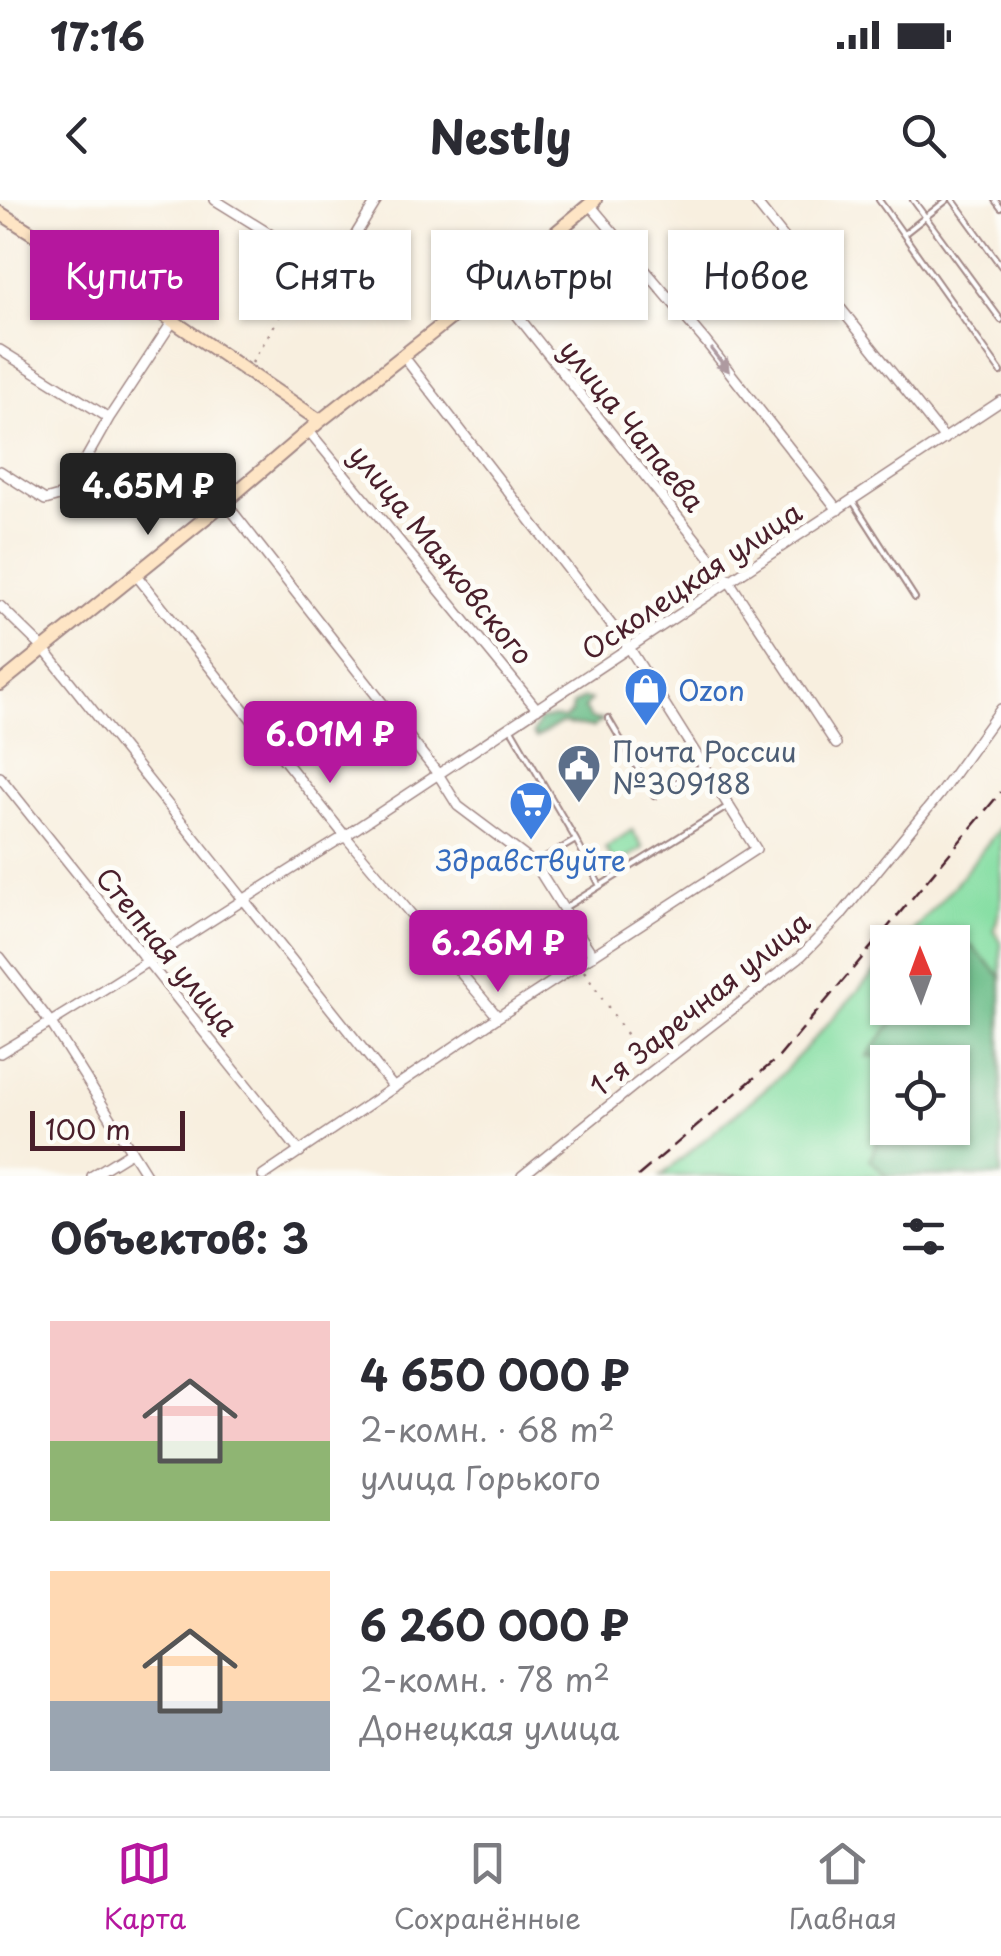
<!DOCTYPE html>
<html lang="ru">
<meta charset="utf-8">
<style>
body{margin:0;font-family:"Playpen Sans",sans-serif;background:#f7f7f7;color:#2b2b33;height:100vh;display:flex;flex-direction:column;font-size:38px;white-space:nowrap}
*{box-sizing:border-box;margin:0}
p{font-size:32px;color:#7c7c81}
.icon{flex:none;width:55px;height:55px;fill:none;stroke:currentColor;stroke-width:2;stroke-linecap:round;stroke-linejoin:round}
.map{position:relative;height:976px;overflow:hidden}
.sheet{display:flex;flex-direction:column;background:#fff;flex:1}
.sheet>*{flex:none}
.guide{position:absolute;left:30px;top:30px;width:942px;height:90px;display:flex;gap:20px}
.needle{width:65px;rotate:359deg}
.buttons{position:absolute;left:870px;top:725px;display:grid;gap:20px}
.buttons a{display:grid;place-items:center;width:100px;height:100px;border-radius:0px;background:#fff;box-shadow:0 2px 8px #0004;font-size:50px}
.scale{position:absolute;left:30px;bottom:25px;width:155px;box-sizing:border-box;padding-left:10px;border:5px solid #4a1f2b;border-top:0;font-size:28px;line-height:35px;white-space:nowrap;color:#4a1f2b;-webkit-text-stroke:8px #fdfcf7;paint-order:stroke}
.price{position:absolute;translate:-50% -85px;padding:0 22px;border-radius:10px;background:#b5179e;color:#fff;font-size:32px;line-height:65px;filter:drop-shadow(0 2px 5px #0008)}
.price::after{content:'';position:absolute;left:50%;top:60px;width:30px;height:22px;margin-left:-15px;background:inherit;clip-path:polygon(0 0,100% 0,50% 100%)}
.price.on{background:#222;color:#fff}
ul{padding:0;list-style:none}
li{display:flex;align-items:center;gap:30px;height:250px;padding:0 50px}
li span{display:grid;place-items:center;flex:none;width:280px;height:200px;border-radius:0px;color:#555}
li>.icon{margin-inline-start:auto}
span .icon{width:120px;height:120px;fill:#fffc;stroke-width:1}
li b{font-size:42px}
h2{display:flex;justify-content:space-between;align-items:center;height:120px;padding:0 50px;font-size:42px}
.chip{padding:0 35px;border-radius:0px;background:#fff;box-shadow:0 2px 8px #0004;font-size:35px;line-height:90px}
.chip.on{background:#b5179e;color:#fff}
.status{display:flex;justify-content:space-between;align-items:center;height:70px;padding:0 50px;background:#fff;direction:ltr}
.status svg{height:28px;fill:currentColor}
header{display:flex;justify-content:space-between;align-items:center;height:130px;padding:0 50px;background:#fff;font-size:45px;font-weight:700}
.dock{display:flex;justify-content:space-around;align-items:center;height:140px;border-top:2px solid #e1e1e2;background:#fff;font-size:28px;color:#7c7c81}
.dock a{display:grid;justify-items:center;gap:5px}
.dock .on{color:#b5179e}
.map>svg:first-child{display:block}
</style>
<div class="status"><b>17:16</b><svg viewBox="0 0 49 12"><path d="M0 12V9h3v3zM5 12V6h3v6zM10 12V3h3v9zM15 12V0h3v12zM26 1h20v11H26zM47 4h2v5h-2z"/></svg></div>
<header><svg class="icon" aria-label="back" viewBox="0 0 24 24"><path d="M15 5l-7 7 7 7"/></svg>Nestly<svg class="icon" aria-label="search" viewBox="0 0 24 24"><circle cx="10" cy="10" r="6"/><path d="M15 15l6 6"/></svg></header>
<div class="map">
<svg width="1001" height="976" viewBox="0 0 1001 976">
<rect width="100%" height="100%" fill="#fdfcf7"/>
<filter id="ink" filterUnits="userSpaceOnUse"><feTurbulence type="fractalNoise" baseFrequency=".01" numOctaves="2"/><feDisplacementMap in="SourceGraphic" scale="20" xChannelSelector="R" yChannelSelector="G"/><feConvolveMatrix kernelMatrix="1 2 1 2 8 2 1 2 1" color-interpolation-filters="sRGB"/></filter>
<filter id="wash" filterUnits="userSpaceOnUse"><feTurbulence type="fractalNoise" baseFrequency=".0048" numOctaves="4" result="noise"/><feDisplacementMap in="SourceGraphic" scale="40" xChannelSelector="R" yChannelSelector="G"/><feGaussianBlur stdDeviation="2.25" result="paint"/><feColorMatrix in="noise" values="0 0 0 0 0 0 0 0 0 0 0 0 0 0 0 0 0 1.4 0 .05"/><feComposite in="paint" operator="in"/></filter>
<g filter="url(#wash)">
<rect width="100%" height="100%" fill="#f8efdf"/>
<path fill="#85dea3" stroke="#687e67" stroke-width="2.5" d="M1001 626V704L994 731 1001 742V777L972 746 953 747 952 742H903L959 680Z
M632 630 643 648 616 665 605 648Z
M887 759 888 808H904L868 855 916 857 922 862H888L887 917 871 959 887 976H661L778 878Z"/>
<path fill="#6cbd89" stroke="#5b6e5a" stroke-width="2.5" d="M583 498 591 500 584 508 591 519 603 520 592 528 561 523 536 538 533 534 539 520 553 517 565 519 571 513 573 505Z
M972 746 1001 777V976H887L870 959 887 917 888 928H952V862H922L915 857 867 856 904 808H952L953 747Z"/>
</g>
<g filter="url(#ink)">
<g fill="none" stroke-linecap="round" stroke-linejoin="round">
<defs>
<path id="lane" d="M879 0 1001 172
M913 0 1001 120
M953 0 1001 66
M995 0 1001 8
M904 34 947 0
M852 300 915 398
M608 518 654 596 702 566
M510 527 576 640 600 686 564 708
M535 664 574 641
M600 686 727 607"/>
<path id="street" d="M215 0 323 67 337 65 377 0
M754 0 945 239
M590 5 706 142 838 310
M493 85 729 381 836 544
M0 150 109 218
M308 230 537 509
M0 271 45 300 66 294 109 218 173 121
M225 302 438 574 458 606 535 664 593 756
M136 375 345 636 498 817
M0 406 43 448 394 888
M0 577 300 952
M0 757 51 823 147 976
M0 853C117 784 229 707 345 636L1001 201
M92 976 131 952
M263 976 498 817 756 649 630 449 404 157
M522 976 651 872 801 756 840 716 939 595 1001 509"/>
<path id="secondary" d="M0 13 173 121 320 221
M0 484 225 302 320 221 493 85 595 0"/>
</defs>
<use href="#lane" stroke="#a18785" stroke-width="8"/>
<use href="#street" stroke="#a18785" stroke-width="12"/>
<use href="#secondary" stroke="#a18785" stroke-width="16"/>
<path stroke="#a18785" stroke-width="2.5" stroke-dasharray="2.5 8" stroke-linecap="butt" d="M252 163 306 71
M584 771 646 864"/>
<use href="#lane" stroke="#fff" stroke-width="4"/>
<use href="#street" stroke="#fff" stroke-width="9"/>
<use href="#secondary" stroke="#fee5c5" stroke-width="12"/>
<path stroke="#4a1f2b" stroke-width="2.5" stroke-dasharray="15 8" stroke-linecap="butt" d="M638 976 779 857 1001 592"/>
</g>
<defs><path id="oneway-solid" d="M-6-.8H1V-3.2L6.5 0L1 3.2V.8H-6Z" transform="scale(2.5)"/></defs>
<use fill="#ae9aa0" href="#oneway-solid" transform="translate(720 160) rotate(52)"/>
</g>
<defs>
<symbol id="shop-pin" viewBox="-11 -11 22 30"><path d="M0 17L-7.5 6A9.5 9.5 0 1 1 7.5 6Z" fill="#3f7fe0" stroke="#fdfcf7"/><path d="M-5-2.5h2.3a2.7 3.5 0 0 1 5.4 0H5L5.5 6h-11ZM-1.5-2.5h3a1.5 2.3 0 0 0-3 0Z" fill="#fff"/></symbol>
<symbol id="civic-pin" viewBox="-11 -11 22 30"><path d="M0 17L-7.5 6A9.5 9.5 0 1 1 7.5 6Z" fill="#5c6f8a" stroke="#fdfcf7"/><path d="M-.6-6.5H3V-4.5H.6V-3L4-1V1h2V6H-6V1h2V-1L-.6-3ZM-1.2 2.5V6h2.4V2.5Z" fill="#fff"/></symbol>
<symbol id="supermarket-pin" viewBox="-11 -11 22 30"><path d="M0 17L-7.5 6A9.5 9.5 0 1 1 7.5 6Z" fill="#3f7fe0" stroke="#fdfcf7"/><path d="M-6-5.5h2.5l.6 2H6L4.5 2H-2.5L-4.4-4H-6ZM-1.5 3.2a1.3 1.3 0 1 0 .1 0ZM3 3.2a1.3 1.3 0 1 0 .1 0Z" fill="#fff"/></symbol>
</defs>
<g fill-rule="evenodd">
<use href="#shop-pin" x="621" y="464" width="50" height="68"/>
<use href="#civic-pin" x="554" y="541" width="50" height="68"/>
<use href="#supermarket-pin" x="506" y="578" width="50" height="68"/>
</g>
<g text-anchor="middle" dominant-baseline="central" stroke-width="10" stroke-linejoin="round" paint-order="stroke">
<g font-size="28" fill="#4a1f2b" stroke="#fdfcf7">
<text transform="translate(633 225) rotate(51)">улица Чапаева</text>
<text transform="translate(442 354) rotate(51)">улица Маяковского</text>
<text transform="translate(691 380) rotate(-34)">Осколецкая улица</text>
<text transform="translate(168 751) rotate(51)">Степная улица</text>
<text transform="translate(699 803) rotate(-39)">1-я Заречная улица</text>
</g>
<g font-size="28" fill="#366cbe" stroke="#fdfcf7" text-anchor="start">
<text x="678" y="489">Ozon</text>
<text x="531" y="659" text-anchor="middle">Здравствуйте</text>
</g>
<g font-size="28" fill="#4e5e75" stroke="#fdfcf7" text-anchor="start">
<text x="612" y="550">Почта России<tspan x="612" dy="32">№309188</tspan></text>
</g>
</g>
</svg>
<div class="buttons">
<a><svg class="needle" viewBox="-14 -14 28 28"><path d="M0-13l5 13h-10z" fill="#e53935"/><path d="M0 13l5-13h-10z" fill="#7c7c81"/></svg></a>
<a><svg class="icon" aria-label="locate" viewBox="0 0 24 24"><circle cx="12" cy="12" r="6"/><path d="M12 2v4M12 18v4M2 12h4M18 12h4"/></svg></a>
</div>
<div class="scale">100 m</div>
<b class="price on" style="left:148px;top:338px">4.65M ₽</b>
<b class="price" style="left:330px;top:586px">6.01M ₽</b>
<b class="price" style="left:498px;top:795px">6.26M ₽</b>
<div class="guide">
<a class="chip on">Купить</a>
<a class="chip">Снять</a>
<a class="chip">Фильтры</a>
<a class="chip">Новое</a>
</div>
</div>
<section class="sheet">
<h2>Объектов: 3<svg class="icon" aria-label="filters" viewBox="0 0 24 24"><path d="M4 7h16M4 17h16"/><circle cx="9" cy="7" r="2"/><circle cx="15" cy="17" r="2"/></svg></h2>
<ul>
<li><span style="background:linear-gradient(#f6c9c9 60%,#8fb573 0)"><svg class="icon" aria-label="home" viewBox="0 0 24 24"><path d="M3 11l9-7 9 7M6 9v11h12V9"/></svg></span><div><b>4 650 000 ₽</b><p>2-комн. · 68 m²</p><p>улица Горького</p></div></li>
<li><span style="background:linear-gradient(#ffd9b3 65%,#9aa5b1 0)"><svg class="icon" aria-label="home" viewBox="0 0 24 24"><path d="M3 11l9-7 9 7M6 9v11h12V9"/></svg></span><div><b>6 260 000 ₽</b><p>2-комн. · 78 m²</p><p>Донецкая улица</p></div></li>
</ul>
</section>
<nav class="dock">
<a class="on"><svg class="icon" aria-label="map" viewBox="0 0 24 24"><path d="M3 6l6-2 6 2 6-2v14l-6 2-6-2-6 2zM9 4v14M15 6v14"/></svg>Карта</a>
<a><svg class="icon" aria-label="saved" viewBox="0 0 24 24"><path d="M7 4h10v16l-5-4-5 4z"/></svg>Сохранённые</a>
<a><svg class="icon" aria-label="home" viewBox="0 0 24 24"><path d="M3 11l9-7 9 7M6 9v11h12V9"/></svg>Главная</a>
</nav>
